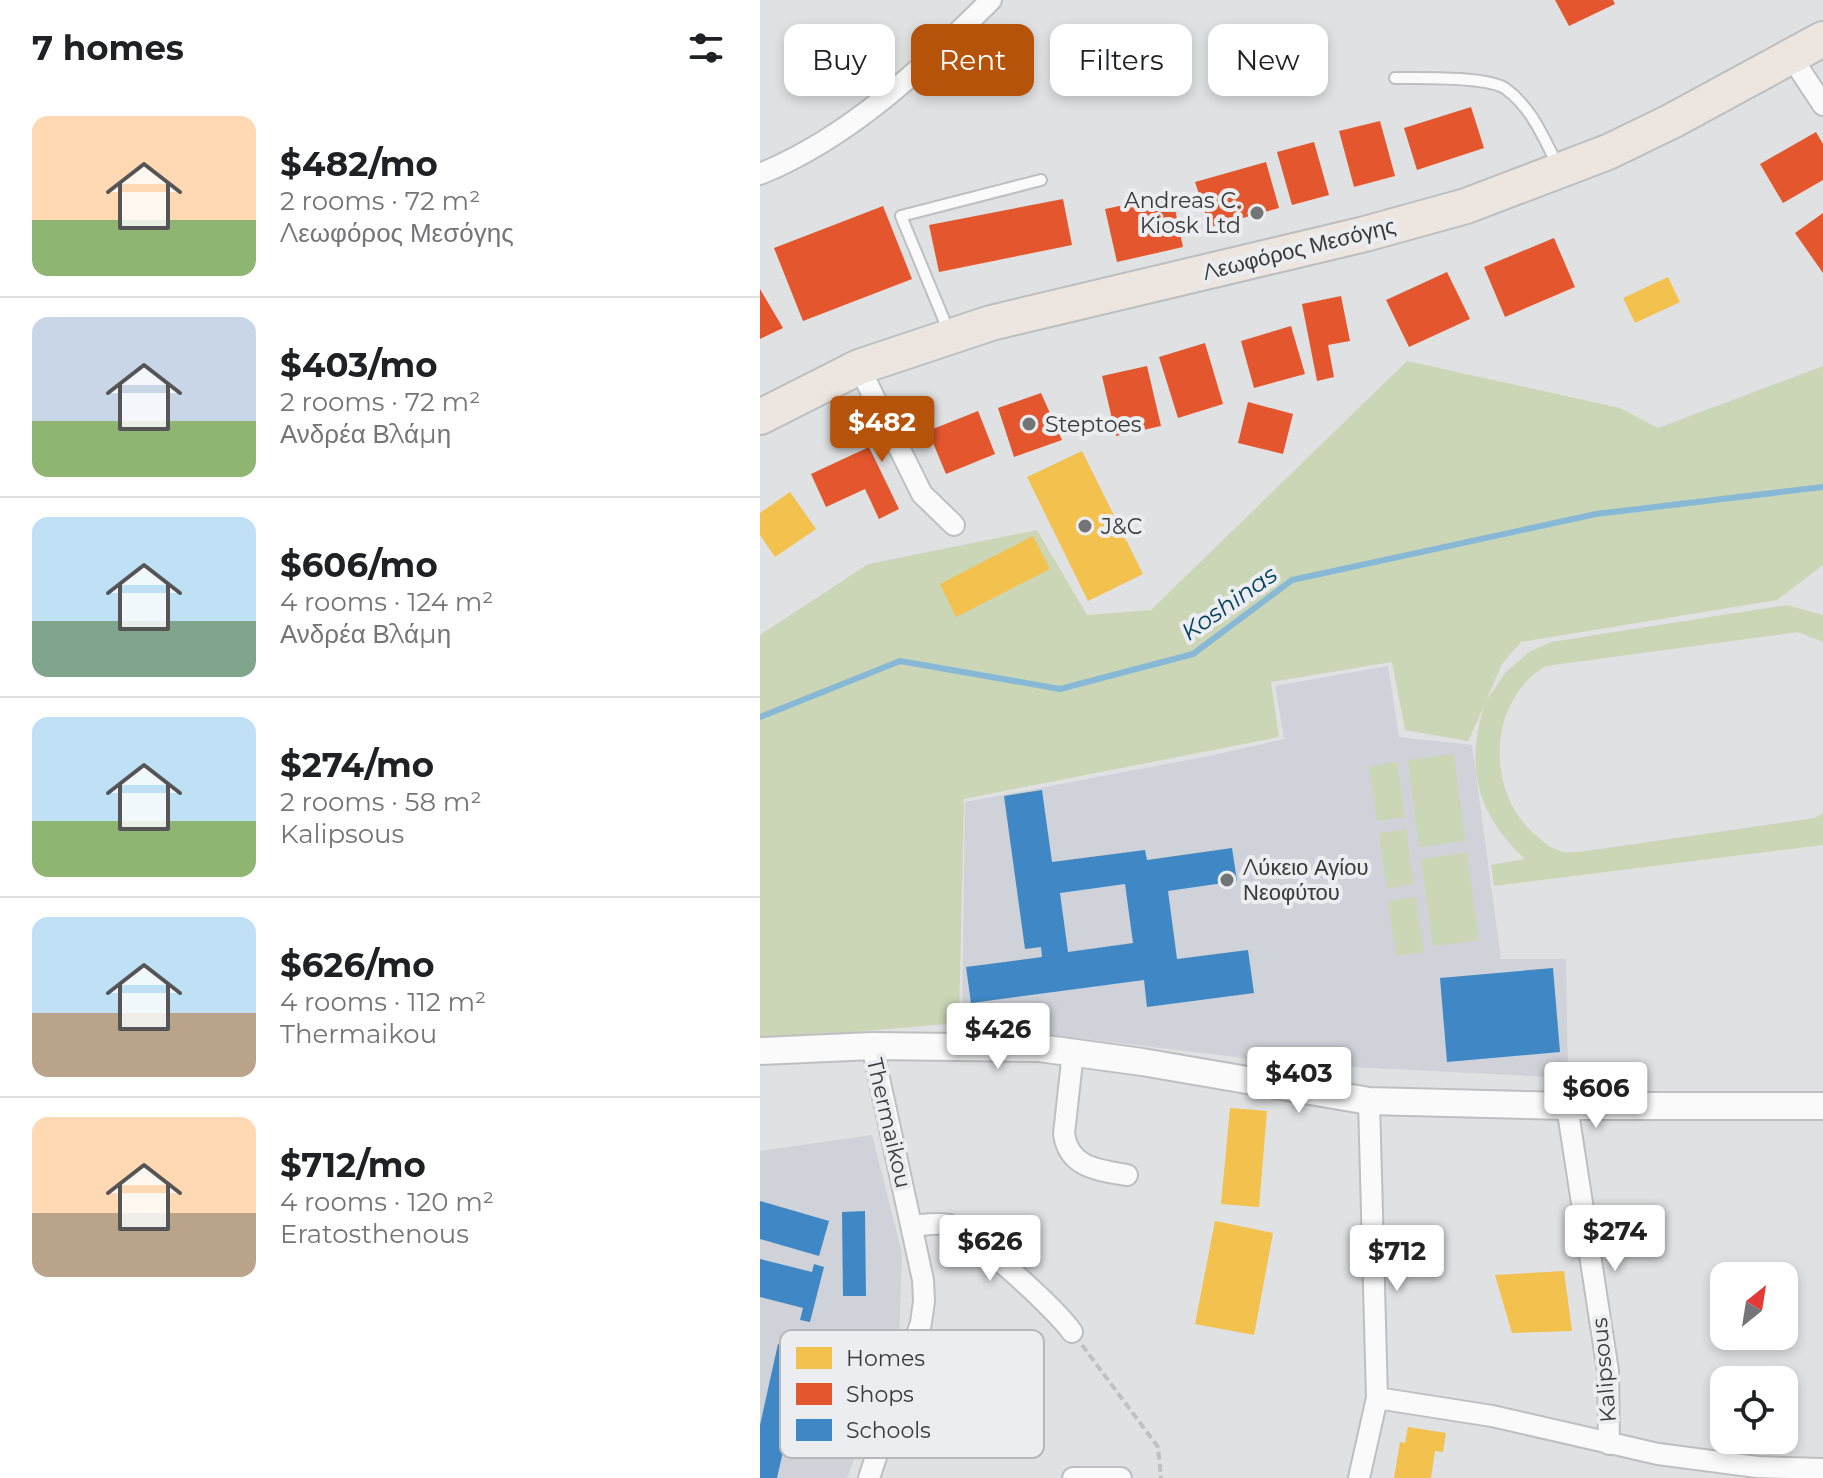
<!DOCTYPE html>
<meta charset="utf-8">
<style>
body{margin:0;font-family:Montserrat,sans-serif;background:#f6f6f6;color:#202124;height:100vh;display:flex;flex-direction:column;font-size:30px;white-space:nowrap}
*{box-sizing:border-box;margin:0}
p{font-size:26px;color:#757577}
.icon{flex:none;width:44px;height:44px;fill:none;stroke:currentColor;stroke-width:2;stroke-linecap:round;stroke-linejoin:round}
.map{position:relative;flex:1;overflow:hidden}
.drawer{display:flex;flex-direction:column;background:#fff;width:760px}
.drawer>*{flex:none}
.top-card{position:absolute;left:24px;top:24px;width:760px;height:72px;display:flex;gap:16px}
.needle{width:52px;rotate:30deg}
.tools{position:absolute;left:950px;top:1262px;display:grid;gap:16px}
.tools a{display:grid;place-items:center;width:88px;height:88px;border-radius:16px;background:#fff;box-shadow:0 4px 12px #0003;font-size:40px}
.price{position:absolute;translate:-50% -68px;padding:0 18px;border-radius:8px;background:#fff;color:#222;font-size:26px;line-height:52px;filter:drop-shadow(0 2px 4px #0008)}
.price::after{content:'';position:absolute;left:50%;top:48px;width:24px;height:18px;margin-left:-12px;background:inherit;clip-path:polygon(0 0,100% 0,50% 100%)}
.price.selected{background:#b45309;color:#fff}
ul{padding:0;list-style:none}
li{display:flex;align-items:center;gap:24px;height:200px;padding:0 32px}
li+li{border-top:2px solid #e0e0e0}
li span{display:grid;place-items:center;flex:none;width:224px;height:160px;border-radius:16px;color:#555}
li>.icon{margin-inline-start:auto}
span .icon{width:96px;height:96px;fill:#fffc;stroke-width:1}
li b{font-size:34px}
h2{display:flex;justify-content:space-between;align-items:center;height:96px;padding:0 32px;font-size:34px}
.chip{padding:0 28px;border-radius:16px;background:#fff;box-shadow:0 4px 12px #0003;font-size:28px;line-height:72px}
.chip.selected{background:#b45309;color:#fff}
main{display:flex;flex:1;min-height:0}
.map>svg:first-child{display:block}
</style>
<main>
<section class="drawer">
<h2>7 homes<svg class="icon" aria-label="filters" viewBox="0 0 24 24"><path d="M4 7h16M4 17h16"/><circle cx="9" cy="7" r="2"/><circle cx="15" cy="17" r="2"/></svg></h2>
<ul>
<li><span style="background:linear-gradient(#ffd9b3 65%,#8fb573 0)"><svg class="icon" aria-label="home" viewBox="0 0 24 24"><path d="M3 11l9-7 9 7M6 9v11h12V9"/></svg></span><div><b>$482/mo</b><p>2 rooms · 72 m²</p><p>Λεωφόρος Μεσόγης</p></div></li>
<li><span style="background:linear-gradient(#c9d6e8 65%,#8fb573 0)"><svg class="icon" aria-label="home" viewBox="0 0 24 24"><path d="M3 11l9-7 9 7M6 9v11h12V9"/></svg></span><div><b>$403/mo</b><p>2 rooms · 72 m²</p><p>Ανδρέα Βλάμη</p></div></li>
<li><span style="background:linear-gradient(#bfe0f5 65%,#7fa58c 0)"><svg class="icon" aria-label="home" viewBox="0 0 24 24"><path d="M3 11l9-7 9 7M6 9v11h12V9"/></svg></span><div><b>$606/mo</b><p>4 rooms · 124 m²</p><p>Ανδρέα Βλάμη</p></div></li>
<li><span style="background:linear-gradient(#bfe0f5 65%,#8fb573 0)"><svg class="icon" aria-label="home" viewBox="0 0 24 24"><path d="M3 11l9-7 9 7M6 9v11h12V9"/></svg></span><div><b>$274/mo</b><p>2 rooms · 58 m²</p><p>Kalipsous</p></div></li>
<li><span style="background:linear-gradient(#bfe0f5 60%,#b9a48a 0)"><svg class="icon" aria-label="home" viewBox="0 0 24 24"><path d="M3 11l9-7 9 7M6 9v11h12V9"/></svg></span><div><b>$626/mo</b><p>4 rooms · 112 m²</p><p>Thermaikou</p></div></li>
<li><span style="background:linear-gradient(#ffd9b3 60%,#b9a48a 0)"><svg class="icon" aria-label="home" viewBox="0 0 24 24"><path d="M3 11l9-7 9 7M6 9v11h12V9"/></svg></span><div><b>$712/mo</b><p>4 rooms · 120 m²</p><p>Eratosthenous</p></div></li>
</ul>
</section>
<div class="map">
<svg width="1063" height="1478" viewBox="0 0 1063 1478">
<rect width="100%" height="100%" fill="#e0e1e2"/>
<path fill="#cfd2d8" d="M628 666 639 737 712 745 741 959H806L808 1078 533 1064 202 1024 205 802 449 756 524 739 515 686Z
M112 1135 142 1253 139 1341 87 1478H0V1151Z"/>
<path fill="#cbd6b6" d="M647 361 860 408 898 428 1063 366V565L1017 600 761 642 742 664 726 701 746 672 769 652 791 642 1027 605 1063 615V642L1038 632 786 666C729 699 725 788 772 832 780 839 792 850 803 852 812 853 824 851 833 850L1054 818 1063 813V845L734 886 731 865 765 859C717 814 704 767 725 704L708 741 645 730 632 662 511 682 519 737 204 799 199 1023 0 1040V635L108 564 277 530 327 615 391 610Z
M694 754 705 841 659 847 648 760Z
M637 762 645 817 617 821 609 766Z
M646 829 654 884 627 888 619 833Z
M707 852 719 940 673 946 661 859Z
M656 897 664 952 636 956 628 901Z"/>
<path fill="#f2c14e" d="M908 277 920 302 875 323 863 298Z
M322 451 383 574 328 601 267 477Z
M30 492 56 529 15 557 0 535V513Z
M273 536 290 569 196 617 180 584Z
M470 1108 507 1111 499 1207 461 1204Z
M455 1221 513 1233 494 1335 435 1324Z
M804 1271 812 1331 752 1333 735 1275Z
M648 1427 686 1433 683 1452 675 1451 671 1478H634L640 1442 645 1443Z"/>
<path fill="#e4572e" d="M795 0H853L855 4 809 26Z
M711 107 724 148 657 170 644 128Z
M620 121 635 176 594 187 579 131Z
M1056 132 1063 144V180L1023 203 1000 164Z
M554 142 569 195 532 205 517 152Z
M506 162 519 208 450 227 435 182Z
M412 195 423 247 357 262 345 209Z
M303 199 312 245 179 272 169 225Z
M123 206 152 279 43 321 14 248Z
M1063 213V273L1035 233Z
M794 238 815 287 745 317 724 267Z
M687 272 710 319 649 347 626 300Z
M0 289 23 328 0 339Z
M581 296 590 341 568 345 574 377 557 381 542 304Z
M531 326 545 374 494 388 481 341Z
M445 343 463 404 418 418 399 357Z
M387 366 401 426 356 436 342 376Z
M281 393 302 440 254 457 238 408Z
M488 402 533 414 523 454 478 443Z
M218 411 235 454 186 474 168 431Z
M109 447 139 509 119 519 105 489 66 507 51 474Z"/>
<path fill="#3f88c5" fill-rule="evenodd" d="M282 790 292 862 385 850 387 860 472 848 477 881 408 891 417 959 488 950 494 993 387 1007 384 980 211 1003 206 967 282 957 281 947 265 949 244 796ZM365 884 373 943 308 952 300 893Z
M793 968 800 1052 687 1062 680 978Z
M0 1201 69 1221 59 1256 0 1239Z
M105 1211 106 1296H83L82 1212Z
M0 1259 52 1272 54 1264 64 1267 50 1322 40 1320 43 1308 0 1297Z
M18 1344 46 1351 17 1478H0V1425Z"/>
<g fill="none" stroke-linecap="round" stroke-linejoin="round">
<path stroke="#87b9d7" stroke-width="6" d="M0 717 140 661 300 689 433 654 532 580 836 514 1063 487"/>
<defs>
<path id="service" d="M635 78C658 78 729 76 746 89 772 108 784 139 798 166
M189 332 141 216 281 180"/>
<path id="minor" d="M1030 55 1063 105
M0 174C89 138 164 67 231 0
M99 367 162 494 194 525
M313 1052 304 1134C309 1168 338 1170 367 1175
M807 1106 848 1371 849 1444
M152 1226C164 1225 178 1222 189 1225 212 1232 297 1310 312 1332
M617 1398 732 1416 898 1454 997 1467 1063 1469
M109 1478 161 1323 164 1301 163 1280 112 1046
M313 1478H361
M599 1478 617 1398 609 1101"/>
<path id="tertiary" d="M0 1051 112 1046 279 1048 382 1062 609 1101 807 1106H1063"/>
<path id="primary" d="M0 417 99 367 231 323 605 234 706 206 848 152 912 121 1063 39"/>
</defs>
<use href="#service" stroke="#bebfc0" stroke-width="14"/>
<use href="#minor" stroke="#bebfc0" stroke-width="24"/>
<use href="#tertiary" stroke="#bebfc0" stroke-width="30"/>
<use href="#primary" stroke="#bdbebf" stroke-width="38"/>
<path stroke="#c0c1c1" stroke-width="4" stroke-dasharray="8 4" stroke-linecap="butt" d="M322 1345 398 1447 401 1478"/>
<use href="#service" stroke="#fafafb" stroke-width="10"/>
<use href="#minor" stroke="#fafafb" stroke-width="20"/>
<use href="#tertiary" stroke="#fafafb" stroke-width="26"/>
<use href="#primary" stroke="#ede6e0" stroke-width="34"/>
</g>
<g fill="#737475" stroke="#ecedf1" stroke-width="3">
<circle cx="497" cy="213" r="8"/>
<circle cx="269" cy="424" r="8"/>
<circle cx="325" cy="526" r="8"/>
<circle cx="467" cy="880" r="8"/>
</g>
<g text-anchor="middle" dominant-baseline="central" stroke-width="8" stroke-linejoin="round" paint-order="stroke">
<g font-size="22" fill="#393a3b" stroke="#ecedf1" text-anchor="start">
<text x="481" y="200" text-anchor="end">Andreas C.<tspan x="481" dy="25">Kiosk Ltd</tspan></text>
<text x="285" y="424">Steptoes</text>
<text x="341" y="526">J&amp;C</text>
<text x="483" y="867">Λύκειο Αγίου<tspan x="483" dy="25">Νεοφύτου</tspan></text>
</g>
<g font-size="22" fill="#393a3b" stroke="#ecedf1">
<text transform="translate(539 249) rotate(-14)">Λεωφόρος Μεσόγης</text>
<text transform="translate(129 1123) rotate(77)">Thermaikou</text>
<text transform="translate(844 1370) rotate(-95)">Kalipsous</text>
</g>
<g font-size="24" font-style="italic" fill="#02405d" stroke="#ecedf1">
<text transform="translate(469 603) rotate(-35)">Koshinas</text>
</g>
</g>
<rect x="20" y="1330" width="264" height="128" rx="12" fill="#ecedf1" stroke="#b6b7ba" stroke-width="2"/>
<rect x="36" y="1347" width="36" height="22" fill="#f2c14e"/>
<rect x="36" y="1383" width="36" height="22" fill="#e4572e"/>
<rect x="36" y="1419" width="36" height="22" fill="#3f88c5"/>
<g font-size="22" fill="#393a3b">
<text x="86" y="1366">Homes</text>
<text x="86" y="1402">Shops</text>
<text x="86" y="1438">Schools</text>
</g>
</svg>
<div class="tools">
<a><svg class="needle" viewBox="-14 -14 28 28"><path d="M0-13l5 13h-10z" fill="#e53935"/><path d="M0 13l5-13h-10z" fill="#757577"/></svg></a>
<a><svg class="icon" aria-label="locate" viewBox="0 0 24 24"><circle cx="12" cy="12" r="6"/><path d="M12 2v4M12 18v4M2 12h4M18 12h4"/></svg></a>
</div>
<b class="price selected" style="left:122px;top:464px">$482</b>
<b class="price" style="left:238px;top:1071px">$426</b>
<b class="price" style="left:539px;top:1115px">$403</b>
<b class="price" style="left:836px;top:1130px">$606</b>
<b class="price" style="left:855px;top:1273px">$274</b>
<b class="price" style="left:230px;top:1283px">$626</b>
<b class="price" style="left:637px;top:1293px">$712</b>
<div class="top-card">
<a class="chip">Buy</a>
<a class="chip selected">Rent</a>
<a class="chip">Filters</a>
<a class="chip">New</a>
</div>
</div>
</main>
